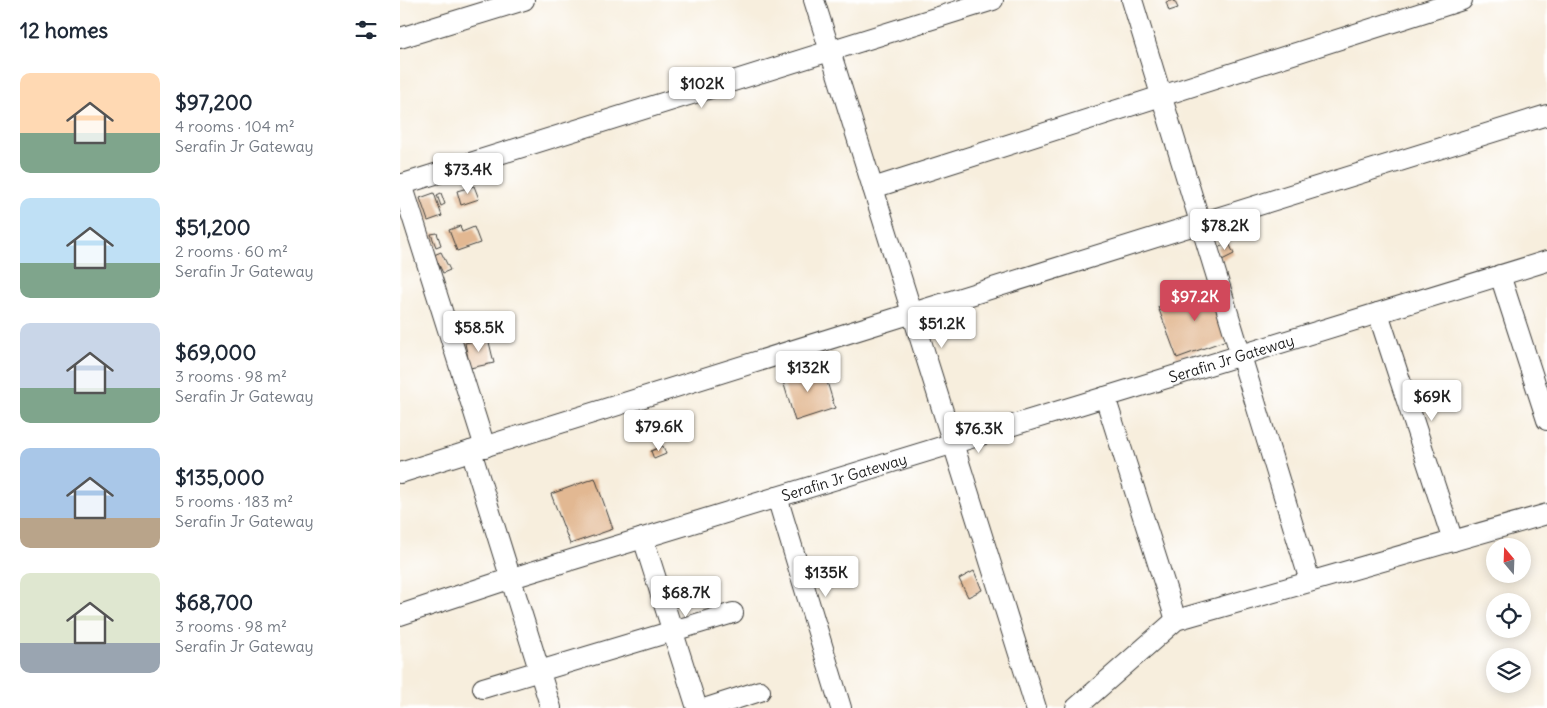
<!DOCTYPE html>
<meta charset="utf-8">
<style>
body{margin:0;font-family:Delius,sans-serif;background:#f2f2f3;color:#1f2937;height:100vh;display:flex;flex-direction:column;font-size:19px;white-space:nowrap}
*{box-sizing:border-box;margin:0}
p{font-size:16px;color:#747a83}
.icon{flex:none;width:28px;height:28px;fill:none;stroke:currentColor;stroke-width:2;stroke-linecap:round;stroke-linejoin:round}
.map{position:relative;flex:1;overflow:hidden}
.sheet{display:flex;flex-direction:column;background:#fff;width:400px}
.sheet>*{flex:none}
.needle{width:32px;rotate:341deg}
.fabs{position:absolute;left:1086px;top:538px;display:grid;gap:10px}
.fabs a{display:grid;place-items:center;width:45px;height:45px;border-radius:50%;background:#fff;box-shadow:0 2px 12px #0003;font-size:25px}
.price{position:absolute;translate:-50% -42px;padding:0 11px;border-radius:5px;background:#fff;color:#222;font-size:16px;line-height:32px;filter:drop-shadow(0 1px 2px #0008)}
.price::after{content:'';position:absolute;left:50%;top:30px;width:15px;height:11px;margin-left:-8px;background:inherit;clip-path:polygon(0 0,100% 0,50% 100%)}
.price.active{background:#d1495b;color:#fff}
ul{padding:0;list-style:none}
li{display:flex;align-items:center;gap:15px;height:125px;padding:0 20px}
li span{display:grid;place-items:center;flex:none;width:140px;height:100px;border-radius:10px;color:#555}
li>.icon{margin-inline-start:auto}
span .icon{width:60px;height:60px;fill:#fffc;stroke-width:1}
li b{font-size:21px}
h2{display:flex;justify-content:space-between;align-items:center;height:60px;padding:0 20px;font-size:21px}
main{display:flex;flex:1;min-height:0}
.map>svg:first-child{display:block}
</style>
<main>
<section class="sheet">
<h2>12 homes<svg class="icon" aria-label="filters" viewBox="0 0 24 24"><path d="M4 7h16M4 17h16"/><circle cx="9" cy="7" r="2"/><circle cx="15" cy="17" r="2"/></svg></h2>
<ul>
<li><span style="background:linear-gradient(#ffd9b3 60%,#7fa58c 0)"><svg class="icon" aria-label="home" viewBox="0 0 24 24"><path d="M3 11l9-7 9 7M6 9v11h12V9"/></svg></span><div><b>$97,200</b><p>4 rooms · 104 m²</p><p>Serafin Jr Gateway</p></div></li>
<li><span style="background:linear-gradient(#bfe0f5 65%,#7fa58c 0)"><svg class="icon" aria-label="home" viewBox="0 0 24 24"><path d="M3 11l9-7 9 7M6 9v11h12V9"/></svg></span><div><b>$51,200</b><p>2 rooms · 60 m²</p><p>Serafin Jr Gateway</p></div></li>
<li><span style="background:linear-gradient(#c9d6e8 65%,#7fa58c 0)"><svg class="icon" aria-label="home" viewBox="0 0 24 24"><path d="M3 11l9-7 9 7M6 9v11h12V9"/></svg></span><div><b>$69,000</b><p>3 rooms · 98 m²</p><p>Serafin Jr Gateway</p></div></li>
<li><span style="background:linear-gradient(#a9c7e8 70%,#b9a48a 0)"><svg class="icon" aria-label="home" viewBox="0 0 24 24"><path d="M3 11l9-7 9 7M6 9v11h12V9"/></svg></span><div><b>$135,000</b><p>5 rooms · 183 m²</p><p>Serafin Jr Gateway</p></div></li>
<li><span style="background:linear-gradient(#dfe7d0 70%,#9aa5b1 0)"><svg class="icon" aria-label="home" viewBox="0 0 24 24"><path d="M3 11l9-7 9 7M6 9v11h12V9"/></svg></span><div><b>$68,700</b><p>3 rooms · 98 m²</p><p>Serafin Jr Gateway</p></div></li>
</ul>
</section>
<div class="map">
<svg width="1147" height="708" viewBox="0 0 1147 708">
<rect width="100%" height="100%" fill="#fff"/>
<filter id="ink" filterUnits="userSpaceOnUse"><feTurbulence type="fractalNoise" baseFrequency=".02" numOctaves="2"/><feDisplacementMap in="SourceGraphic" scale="10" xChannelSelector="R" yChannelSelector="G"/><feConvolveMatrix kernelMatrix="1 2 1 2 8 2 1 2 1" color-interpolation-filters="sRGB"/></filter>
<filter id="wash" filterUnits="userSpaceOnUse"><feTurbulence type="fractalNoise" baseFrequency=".0096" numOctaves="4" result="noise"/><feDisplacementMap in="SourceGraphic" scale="20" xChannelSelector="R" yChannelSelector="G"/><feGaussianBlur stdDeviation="1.12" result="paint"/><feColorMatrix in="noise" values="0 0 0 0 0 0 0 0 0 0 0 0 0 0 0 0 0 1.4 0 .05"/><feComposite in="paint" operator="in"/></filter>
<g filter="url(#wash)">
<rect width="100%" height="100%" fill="#f7eedd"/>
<g id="blocks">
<path fill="#e2b892" d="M774 0 778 8 769 11 766 2Z
M74 186 79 199 61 205 57 191Z
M34 193 42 216 28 221 20 198Z
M41 193 45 204 41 206 37 195Z
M60 226 62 232 74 227 80 243 57 251 49 230Z
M37 233 41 245 36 247 31 234Z
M829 243 834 254 822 260 817 248Z
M41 252 50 270 43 273 34 255Z
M814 287 832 338 777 358 758 307Z
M86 319 92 333 79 338 74 324Z
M88 338 94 363 70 368 65 343Z
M422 365 435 408 395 421 382 378Z
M263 446 266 454 254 459 251 451Z
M195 478 213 529 170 544 151 494Z
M574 571 582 590 568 597 559 579Z"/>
</g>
</g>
<g filter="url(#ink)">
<use href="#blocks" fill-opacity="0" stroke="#3d3c39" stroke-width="1"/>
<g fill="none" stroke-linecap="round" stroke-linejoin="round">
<defs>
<g id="minor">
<path d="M414 0 636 708"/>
<path d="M732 0 910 581"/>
<path d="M0 38 124 0"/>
<path d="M2 184 85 447"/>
<path d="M0 185 593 0"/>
<path d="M473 188 1062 0"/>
<path d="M1100 275 1147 420"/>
<path d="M978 313 1053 541"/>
<path d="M705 397 776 620"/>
<path d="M71 451 151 708"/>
<path d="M0 473 1147 115"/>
<path d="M377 497 441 708"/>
<path d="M243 538 297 708"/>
<path id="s1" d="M0 615 112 578 705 397 1147 261"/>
<path d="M83 688 333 613"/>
<path d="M307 708 360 691"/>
<path d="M676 708 776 620 1147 514"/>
</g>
</defs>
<use href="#minor" stroke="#3d3c39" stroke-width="22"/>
<use href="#minor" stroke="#fff" stroke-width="20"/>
</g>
</g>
<g text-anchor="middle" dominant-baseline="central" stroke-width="4.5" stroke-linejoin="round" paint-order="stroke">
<g font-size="15" fill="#1c1c1c" stroke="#fff">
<text stroke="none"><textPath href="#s1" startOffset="870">Serafin Jr Gateway</textPath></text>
<text stroke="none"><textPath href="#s1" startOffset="465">Serafin Jr Gateway</textPath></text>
</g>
</g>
</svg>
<div class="fabs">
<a><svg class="needle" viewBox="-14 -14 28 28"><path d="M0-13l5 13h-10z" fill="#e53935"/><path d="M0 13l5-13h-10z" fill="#747a83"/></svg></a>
<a><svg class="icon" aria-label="locate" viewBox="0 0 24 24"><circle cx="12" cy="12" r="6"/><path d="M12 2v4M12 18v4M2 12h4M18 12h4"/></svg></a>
<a><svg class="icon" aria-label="layers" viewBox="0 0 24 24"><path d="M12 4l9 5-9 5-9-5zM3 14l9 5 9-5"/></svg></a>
</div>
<b class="price" style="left:302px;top:109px">$102K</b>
<b class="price" style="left:68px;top:195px">$73.4K</b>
<b class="price" style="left:825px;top:251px">$78.2K</b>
<b class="price active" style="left:795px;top:322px">$97.2K</b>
<b class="price" style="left:542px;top:349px">$51.2K</b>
<b class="price" style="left:79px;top:353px">$58.5K</b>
<b class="price" style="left:408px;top:393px">$132K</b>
<b class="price" style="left:1032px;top:422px">$69K</b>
<b class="price" style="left:259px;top:452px">$79.6K</b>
<b class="price" style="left:579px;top:454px">$76.3K</b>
<b class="price" style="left:426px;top:598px">$135K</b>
<b class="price" style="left:286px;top:618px">$68.7K</b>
</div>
</main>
